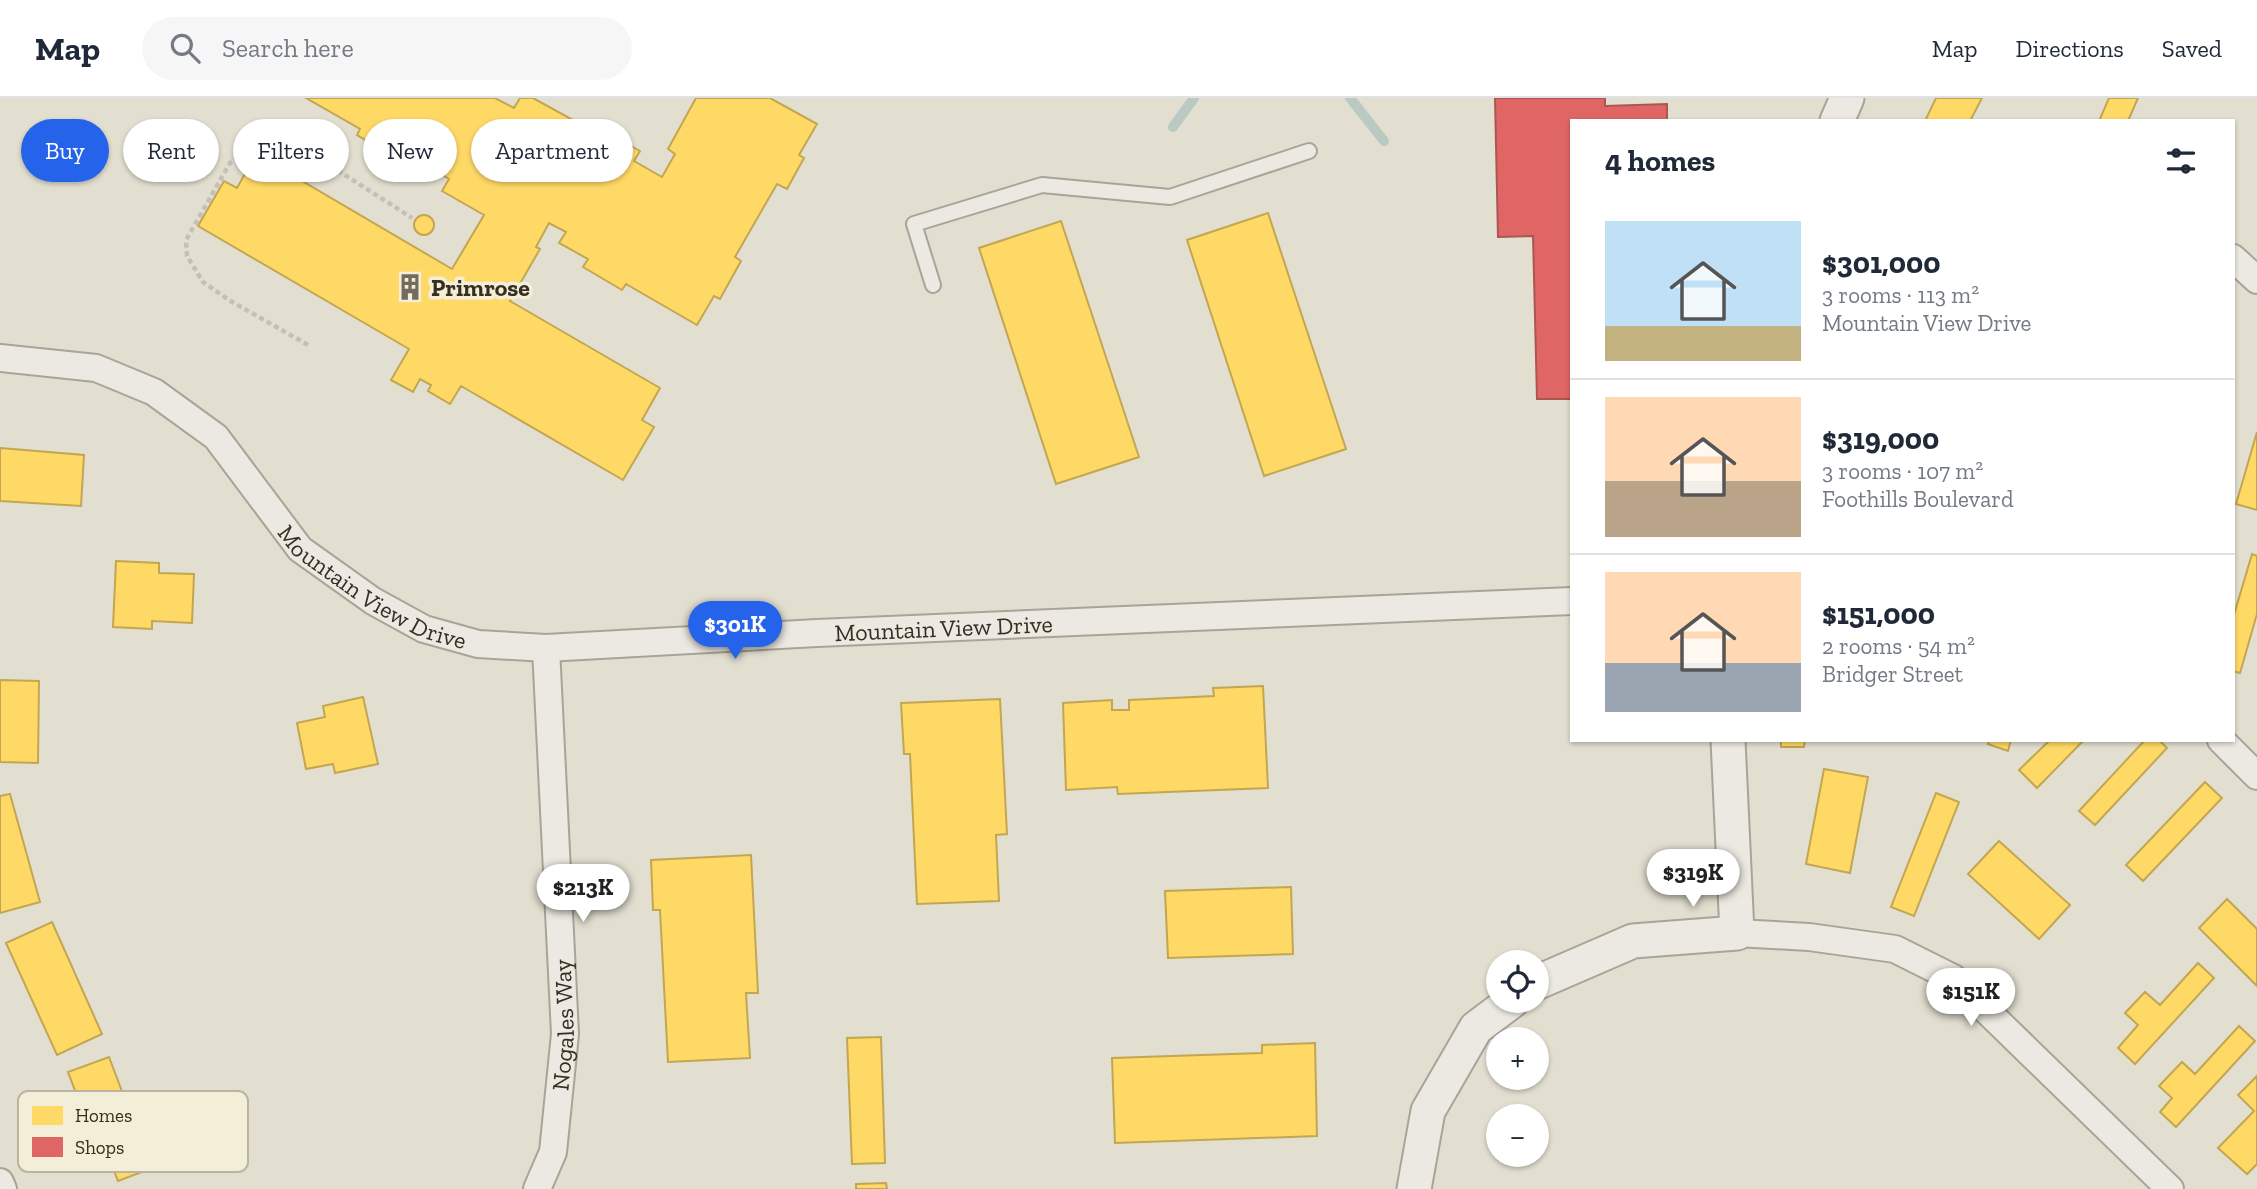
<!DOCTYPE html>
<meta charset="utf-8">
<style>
body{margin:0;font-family:"Zilla Slab",serif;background:#f6f6f7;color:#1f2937;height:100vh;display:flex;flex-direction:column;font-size:26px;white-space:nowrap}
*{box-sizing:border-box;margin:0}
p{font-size:23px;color:#747a83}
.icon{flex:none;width:38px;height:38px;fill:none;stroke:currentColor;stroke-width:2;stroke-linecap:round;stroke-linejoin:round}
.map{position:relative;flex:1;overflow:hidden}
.sheet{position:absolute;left:1570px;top:21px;width:665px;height:623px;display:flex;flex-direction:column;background:#fff;border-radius:0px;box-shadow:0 2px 5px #0004}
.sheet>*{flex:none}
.top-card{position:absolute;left:21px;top:21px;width:665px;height:63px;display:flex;gap:14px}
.buttons{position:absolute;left:1486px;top:852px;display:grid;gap:14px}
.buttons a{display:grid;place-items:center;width:63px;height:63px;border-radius:50%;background:#fff;box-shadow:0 2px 5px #0004;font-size:35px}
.price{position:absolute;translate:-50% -60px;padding:0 16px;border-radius:24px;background:#fff;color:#222;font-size:23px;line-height:46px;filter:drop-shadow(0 2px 4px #0008)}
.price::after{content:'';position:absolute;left:50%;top:42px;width:21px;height:16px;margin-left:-10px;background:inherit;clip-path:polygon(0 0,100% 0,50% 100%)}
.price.selected{background:#2563eb;color:#fff}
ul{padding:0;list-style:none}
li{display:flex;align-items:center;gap:21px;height:175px;padding:0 35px}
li+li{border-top:2px solid #e0e1e3}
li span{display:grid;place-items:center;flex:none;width:196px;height:140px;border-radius:0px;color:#555}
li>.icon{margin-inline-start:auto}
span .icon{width:84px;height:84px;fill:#fffc;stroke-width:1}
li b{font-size:30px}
h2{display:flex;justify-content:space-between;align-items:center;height:84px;padding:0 35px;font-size:30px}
.tag{padding:0 24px;border-radius:32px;background:#fff;box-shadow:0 2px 5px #0004;font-size:24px;line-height:63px}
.tag.selected{background:#2563eb;color:#fff}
header{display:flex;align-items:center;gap:42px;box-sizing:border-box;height:98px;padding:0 35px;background:#fff;border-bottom:2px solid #e0e1e3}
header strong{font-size:33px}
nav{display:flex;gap:38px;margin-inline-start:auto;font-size:24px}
.search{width:490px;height:63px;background:#f6f6f7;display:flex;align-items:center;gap:18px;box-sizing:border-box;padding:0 24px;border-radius:38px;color:#747a83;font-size:26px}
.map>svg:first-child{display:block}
</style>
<header>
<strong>Map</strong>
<div class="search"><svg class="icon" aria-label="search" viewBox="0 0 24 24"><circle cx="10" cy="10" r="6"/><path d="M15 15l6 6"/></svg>Search here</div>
<nav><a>Map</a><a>Directions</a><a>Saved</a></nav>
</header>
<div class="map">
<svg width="2257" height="1091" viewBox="0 0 2257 1091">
<rect width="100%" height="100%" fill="#e2dfd0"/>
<path fill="#ffd966" stroke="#c3a651" stroke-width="2" d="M306 0H495L514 10 520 0H533L582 27 572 45 606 63 614 50 617 52 622 43 640 53 634 63 662 79 675 56 668 51 696 0H770L817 26 799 57 804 60 787 91 777 86 735 159 741 163 720 201 714 198 697 227 626 186 622 192 583 169 588 161 559 145 566 134 549 125 536 149 540 151 510 203 660 290 642 322 654 329 623 382 461 288 450 306 428 293 431 287 420 281 413 294 391 282 409 251 198 128 224 83 237 90 256 56 452 171 484 117 442 93 449 81 404 54 400 62 357 37 360 31Z
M1936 0H1982L1970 23H1925Z
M2109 0H2138L2128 23H2099Z
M1268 115 1346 351 1264 378 1187 142Z
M414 127a10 10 0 1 1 20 0a10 10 0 1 1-20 0Z
M1061 123 1139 359 1056 386 979 150Z
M2257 334V412L2236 406Z
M0 350 84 357 81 408 0 403Z
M2252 456 2257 458V516L2240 575 2233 573V520Z
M116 463 159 465V475L194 476 192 525 152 523V531L113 529Z
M0 582 39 583 38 665 0 664Z
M1263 588 1268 690 1118 696 1117 689 1066 692 1063 605 1112 602V612H1129V602L1214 598 1213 590Z
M363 599 378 666 335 675 333 666 306 671 297 625 325 619 323 608Z
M1000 601 1007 736 996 737 999 803 917 806 910 656H904L901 605Z
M1781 642H1805L1804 649H1781Z
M1989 642H2011L2008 653 1988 646Z
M2050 642H2084L2037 690 2019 672Z
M2145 642H2159L2167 650 2095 727 2079 713Z
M1824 671 1868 679 1850 775 1806 766Z
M2205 684 2222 700 2143 783 2126 767Z
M1936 695 1959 704 1914 818 1891 809Z
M10 696 40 804 0 815V698Z
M1999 743 2070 807 2039 841 1968 776Z
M751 757 758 895H746L750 960 668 964 660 812H653L651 762Z
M1291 789 1293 856 1168 860 1165 793Z
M2227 801 2257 831V888L2199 830Z
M52 824 102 936 57 957 6 845Z
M2198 865 2214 880 2135 966 2118 950 2138 927 2125 915 2145 894 2160 907Z
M2239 928 2255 943 2176 1029 2160 1014 2172 1000 2159 988 2182 964 2195 976Z
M881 939 885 1065 852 1066 847 940Z
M1315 945 1317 1038 1115 1045 1112 960 1262 955V947Z
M109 959 137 1033 143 1030 158 1068 118 1083 105 1050 98 1053 68 974Z
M2257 978V1066L2247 1076 2218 1050 2254 1013 2238 997Z
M886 1085 887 1091H856V1086Z"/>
<path fill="#e06666" stroke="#ad5551" stroke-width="2" d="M1495 0H1605V8L1667 6V23H1572V301H1537L1533 138 1498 139Z"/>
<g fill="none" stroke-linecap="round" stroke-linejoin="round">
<path stroke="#bac9c1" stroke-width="10" d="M1350 0 1384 43
M1173 29 1194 0"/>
<defs>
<path id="service" d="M933 187 914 126 1042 87 1170 99 1309 53"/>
<g id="minor">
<path d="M2233 160 2257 182"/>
<path id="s1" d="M0 260 96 270 154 294 216 339 300 451 373 503 424 531 478 546 546 550 817 535 1572 503"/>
<path d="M2221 642 2257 678"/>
<path d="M1737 835 1809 839 1895 851 1953 880 2170 1091"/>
<path d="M0 1084 3 1091"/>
<path id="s2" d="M537 1091 553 1054 565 936 546 550"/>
</g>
<path id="tertiary" d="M1837 23 1847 0
M1536 885 1633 843 1737 835 1728 642
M1414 1091 1428 1013 1476 930 1512 903"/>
</defs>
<use href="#service" stroke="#a8a498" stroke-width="18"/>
<use href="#minor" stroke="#a8a498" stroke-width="30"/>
<use href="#tertiary" stroke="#a8a498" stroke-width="37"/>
<path stroke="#c4c0b7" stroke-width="4.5" stroke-dasharray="5 3.5" stroke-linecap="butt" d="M308 247 229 202 203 184 187 158 186 142 230 65 251 48 275 42 301 43 334 70 412 120"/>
<use href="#service" stroke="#ebe9e1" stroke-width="14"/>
<use href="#minor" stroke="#ebe9e1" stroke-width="26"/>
<use href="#tertiary" stroke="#ebe9e1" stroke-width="33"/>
</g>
<defs>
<symbol id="building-bare" viewBox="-9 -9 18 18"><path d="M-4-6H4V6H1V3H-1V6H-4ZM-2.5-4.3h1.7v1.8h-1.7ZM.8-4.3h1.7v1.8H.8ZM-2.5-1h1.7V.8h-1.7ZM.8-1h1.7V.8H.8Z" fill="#736c5e" stroke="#f3eed7" stroke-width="2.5" paint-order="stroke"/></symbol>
</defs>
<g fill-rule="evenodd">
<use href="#building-bare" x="391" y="170" width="38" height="38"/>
</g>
<g text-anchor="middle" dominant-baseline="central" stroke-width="7" stroke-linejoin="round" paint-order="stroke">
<g font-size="24" font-weight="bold" fill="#372e21" stroke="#f3eed7" text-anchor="start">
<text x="431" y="189">Primrose</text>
</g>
<g font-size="24" fill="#372e21" stroke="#f3eed7">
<text stroke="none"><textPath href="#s1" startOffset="458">Mountain View Drive</textPath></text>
<text stroke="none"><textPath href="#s1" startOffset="1046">Mountain View Drive</textPath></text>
<text stroke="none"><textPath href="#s2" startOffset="168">Nogales Way</textPath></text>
</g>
</g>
<rect x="18" y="993" width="230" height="81" rx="10" fill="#f3eed7" stroke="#bbb4a0" stroke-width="2"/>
<rect x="32" y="1008" width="31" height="19" fill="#ffd966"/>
<rect x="32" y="1039" width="31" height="20" fill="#e06666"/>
<g font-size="19" fill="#372e21">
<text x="75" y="1024">Homes</text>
<text x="75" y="1056">Shops</text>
</g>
</svg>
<div class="buttons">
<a><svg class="icon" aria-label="locate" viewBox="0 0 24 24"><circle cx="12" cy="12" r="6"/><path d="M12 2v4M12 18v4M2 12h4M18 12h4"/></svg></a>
<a>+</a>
<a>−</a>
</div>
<b class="price selected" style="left:735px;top:563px">$301K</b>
<b class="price" style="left:1693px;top:811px">$319K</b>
<b class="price" style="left:583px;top:826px">$213K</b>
<b class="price" style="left:1971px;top:930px">$151K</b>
<div class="top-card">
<a class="tag selected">Buy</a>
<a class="tag">Rent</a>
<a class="tag">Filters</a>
<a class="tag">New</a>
<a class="tag">Apartment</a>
</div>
<section class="sheet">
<h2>4 homes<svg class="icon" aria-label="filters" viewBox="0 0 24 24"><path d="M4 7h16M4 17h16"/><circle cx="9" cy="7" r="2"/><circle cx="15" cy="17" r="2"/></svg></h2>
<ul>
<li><span style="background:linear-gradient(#bfe0f5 75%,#c2b280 0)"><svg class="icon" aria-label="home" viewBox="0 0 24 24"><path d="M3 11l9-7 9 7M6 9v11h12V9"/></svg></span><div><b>$301,000</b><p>3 rooms · 113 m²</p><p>Mountain View Drive</p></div></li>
<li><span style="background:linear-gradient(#ffd9b3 60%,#b9a48a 0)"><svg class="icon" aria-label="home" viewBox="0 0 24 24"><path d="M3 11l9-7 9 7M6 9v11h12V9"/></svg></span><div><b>$319,000</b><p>3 rooms · 107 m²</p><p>Foothills Boulevard</p></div></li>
<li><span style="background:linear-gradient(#ffd9b3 65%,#9aa5b1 0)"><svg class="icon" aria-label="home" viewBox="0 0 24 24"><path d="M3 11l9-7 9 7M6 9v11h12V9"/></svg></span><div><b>$151,000</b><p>2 rooms · 54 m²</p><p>Bridger Street</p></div></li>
</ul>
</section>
</div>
